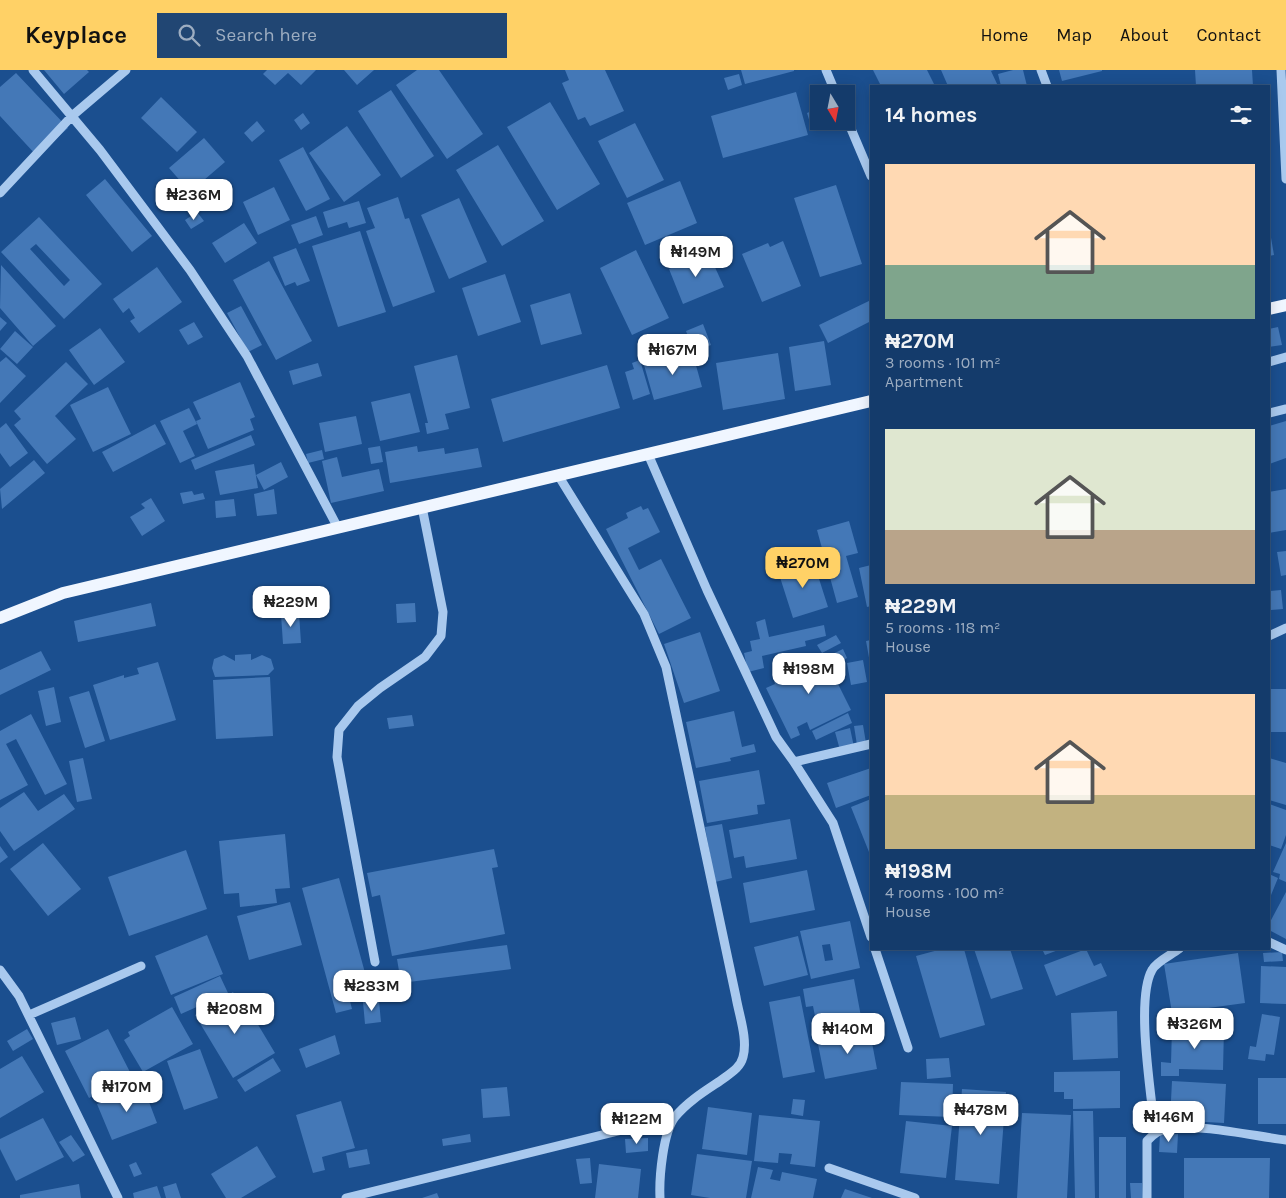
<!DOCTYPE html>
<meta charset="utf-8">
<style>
body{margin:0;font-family:Karla,sans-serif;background:#214673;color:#f1f3f6;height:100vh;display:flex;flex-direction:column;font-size:19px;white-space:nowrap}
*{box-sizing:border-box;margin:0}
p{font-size:16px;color:#9dadc1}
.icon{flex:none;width:28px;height:28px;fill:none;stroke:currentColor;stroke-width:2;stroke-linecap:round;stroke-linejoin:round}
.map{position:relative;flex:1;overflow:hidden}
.side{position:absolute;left:870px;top:15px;width:400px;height:865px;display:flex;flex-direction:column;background:#143b6b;border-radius:0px;box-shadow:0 2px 12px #0003,0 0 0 1px #33557e}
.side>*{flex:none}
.needle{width:32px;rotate:170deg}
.buttons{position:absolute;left:810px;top:15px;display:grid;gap:10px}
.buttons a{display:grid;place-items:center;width:45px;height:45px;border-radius:0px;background:#143b6b;box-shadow:0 2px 12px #0003,0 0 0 1px #33557e;font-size:25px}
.price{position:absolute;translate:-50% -42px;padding:0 11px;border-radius:10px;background:#fff;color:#222;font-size:16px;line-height:32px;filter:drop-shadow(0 1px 2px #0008)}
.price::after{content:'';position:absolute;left:50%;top:30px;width:15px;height:11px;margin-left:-8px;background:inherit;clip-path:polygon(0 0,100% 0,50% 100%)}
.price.selected{background:#ffd166;color:#111}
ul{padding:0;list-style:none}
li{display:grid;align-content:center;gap:10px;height:265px;padding:0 15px}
li span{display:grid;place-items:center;height:155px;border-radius:0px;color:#555}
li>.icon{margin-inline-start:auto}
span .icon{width:90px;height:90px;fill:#fffc;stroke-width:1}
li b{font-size:21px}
h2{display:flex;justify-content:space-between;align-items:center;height:60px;padding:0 15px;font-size:21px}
header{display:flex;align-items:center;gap:30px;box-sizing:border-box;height:70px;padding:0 25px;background:#ffd166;color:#111}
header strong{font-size:24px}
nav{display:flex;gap:28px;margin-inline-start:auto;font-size:18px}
.search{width:350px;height:45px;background:#214673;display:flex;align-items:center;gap:12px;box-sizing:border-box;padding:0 18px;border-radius:0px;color:#9dadc1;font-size:19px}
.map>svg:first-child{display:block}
</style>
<header>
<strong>Keyplace</strong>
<div class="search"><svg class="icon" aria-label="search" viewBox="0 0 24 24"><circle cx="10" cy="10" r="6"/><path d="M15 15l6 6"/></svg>Search here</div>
<nav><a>Home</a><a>Map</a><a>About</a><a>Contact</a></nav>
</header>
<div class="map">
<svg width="1286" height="1128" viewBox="0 0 1286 1128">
<rect width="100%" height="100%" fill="#1b4f8f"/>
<path fill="#4478b7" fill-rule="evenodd" d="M44 0H87L89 2 64 24Z
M267 0H316L301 15 288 3 275 15 263 4Z
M344 0H374L357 15Z
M417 0H439L483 64 447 89 396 15Z
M565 0H605L624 41 590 56 585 47 578 50 562 13 569 10Z
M741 0H794V1L745 14Z
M873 0H927L935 16H881Z
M941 0H994L991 1 998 16H948Z
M1013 0H1023L1027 16H1001L998 4Z
M1059 0H1102V1L1062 11Z
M1195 0H1252L1253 16H1196Z
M16 3 68 58 37 86 0 46V17Z
M739 4 742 15 728 20 724 8Z
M391 20 434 86 401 108 358 41Z
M796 22 808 65 723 88 711 46Z
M161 27 197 62 177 82 141 48Z
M550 32 600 114 557 140 507 57Z
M819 38V51H824L811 56 807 43Z
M303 43 310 53 301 60 294 50Z
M257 51 265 61 252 72 244 63Z
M635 53 664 110 627 128 598 71Z
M347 56 381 105 344 132 309 83Z
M204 68 225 92 190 122 169 98Z
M498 75 544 151 502 176 456 100Z
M303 77 330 129 306 141 279 90Z
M105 109 152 166 132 182 86 125Z
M680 111 697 153 645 175 627 133Z
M836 115 862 194 820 207 794 128Z
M274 117 290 150 258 165 243 132Z
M398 127 405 149 409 148 435 222 393 237 366 161 375 158 367 138Z
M459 128 487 192 449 209 421 145Z
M359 131 366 153 349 158 347 152 328 158 323 142Z
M197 142 204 151 191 159 185 150Z
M316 146 323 165 299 174 291 155Z
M39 147 102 214 64 249 1 182ZM36 174 70 210 64 216 30 179Z
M244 153 257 173 225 193 212 173Z
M360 161 386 242 338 257 312 176Z
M1270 162 1274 185 1269 186V163Z
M783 171 801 216 762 232 742 184 768 173 770 177Z
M296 178 310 211 297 216 295 212 285 216 273 187Z
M636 180 669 248 632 265 600 198Z
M708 182 724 217 683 234 669 199Z
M269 191 312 271 276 290 233 210Z
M1 195 56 256 33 276 0 238Z
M157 197 182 232 139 263 130 251 135 248 129 238 123 243 113 229Z
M505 204 521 252 478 266 462 218Z
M570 223 582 264 541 275 530 235Z
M871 230V251L828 273 819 255Z
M241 236 262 275 248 282 227 243Z
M0 247 7 253 0 261Z
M194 252 203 267 188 275 179 260Z
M703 254 711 275 694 282 686 261Z
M1278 257 1282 275 1269 277V259Z
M100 258 125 292 94 315 69 280Z
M15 261 33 277 17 294 0 279Z
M824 271 831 315 795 321 789 277Z
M692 281 702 317 654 330 644 295Z
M778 283 785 329 723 340 716 293Z
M457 285 470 338 445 344 449 359 427 364 425 353H428L414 296Z
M6 287 26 306 0 333V292Z
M640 290 650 324 633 330 625 302 634 299 632 293Z
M66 292 88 314 55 346 76 369 47 394 14 355 21 349 14 341Z
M318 293 322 306 293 315 289 301Z
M607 295 620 338 503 372 491 329Z
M240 312 255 347 250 349 254 360 208 379 196 351 201 349 193 332Z
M108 317 131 364 93 382 70 335Z
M410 323 420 362 380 371 371 332Z
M189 338 197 354 183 361 195 386 180 393 160 351Z
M356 346 362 374 325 382 319 353Z
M1286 351V388L1269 394V356Z
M6 353 28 383 10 397 0 383V358Z
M155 354 166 374 113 402 102 382Z
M251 365 255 375 195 400 191 390Z
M380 376 383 392 371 394 368 378Z
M417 376 418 382 444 378 445 384 478 378 482 397 390 413 385 382Z
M322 380 324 389 308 393 306 384Z
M337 387 342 407 379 399 384 421 331 433 322 391Z
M34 390 45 403 2 439 0 419Z
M281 392 288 407 264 420 256 405Z
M254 394 258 418 220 425 215 401Z
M274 419 277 444 257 446 254 424Z
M1286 419V460L1269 463V422Z
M192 421 194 425 203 423 205 429 183 434 180 423Z
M151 428 165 451 142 466 130 447 145 438 141 434Z
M234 429 236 446 216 448 215 431Z
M641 436 643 440 648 438 660 462 628 478 639 500 661 489 691 548 659 564 606 459 628 448 626 443Z
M849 451 858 483 846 486 858 527 837 533 817 460Z
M1286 481V505L1281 506 1277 482Z
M813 490 828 537 793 548 778 501Z
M871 495V536L867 537 859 498Z
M1281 520 1283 539 1271 540 1269 521Z
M151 533 156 556 78 572 74 551Z
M415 533 416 552 397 553 396 534Z
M299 543 301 573 283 574 281 544Z
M765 549 769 567 824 555 826 566 805 571 806 576 762 586 764 598 748 602 744 583 752 581 750 571 760 569 756 552Z
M700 562 720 621 684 633 664 574Z
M836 565 841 573 822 583 817 575Z
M871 570V593H870L866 571Z
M843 579 847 588 819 602 821 605 831 600 851 640 810 660 807 652 797 657 800 665 791 669 766 618 775 614 773 608 808 591 810 595Z
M41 581 51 600 0 625V600Z
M251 584V590L262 585 271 589 274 599 268 605 215 607 212 598 214 589 224 585 235 591V585Z
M863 590 867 612 851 615 847 593Z
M158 592 176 650 110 670 93 615 124 605V608L139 604 137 598Z
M270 607 273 666 216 669 213 610Z
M54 617 61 652 46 656 38 621Z
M1269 619H1286V662H1269Z
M89 621 105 671 85 678 69 627Z
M734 641 742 677 754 674 756 682 730 688 731 691 696 698 686 652Z
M848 643 852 653 816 670 812 661Z
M31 644 67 714 45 725 16 669 6 674 28 715 0 730V661Z
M412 645 414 656 389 659 387 648Z
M863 655 866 673 857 675 854 656Z
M850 658 854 677 840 680 835 662Z
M83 688 92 729 77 732 69 691Z
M1269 688 1286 693V735L1269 730Z
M871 698V725L836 738 827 713Z
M759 700 765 734 757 735 758 744 707 753 699 711Z
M24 722 38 741 64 724 75 739 14 781 0 761V738Z
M871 729V787L851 737Z
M1269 734 1286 740V765L1281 779 1269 775Z
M790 749 797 789 746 798 744 786 734 788 729 760Z
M722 754 732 808 715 812 705 757Z
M285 764 290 818 275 819 277 833 240 837 239 823 224 824 219 771Z
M43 773 81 819 48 846 10 799Z
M1286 773V812L1279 809 1280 804 1273 802Z
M0 776 8 787 0 793Z
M494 779 498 797 492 798 505 864 392 886 380 825 372 827 367 803Z
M186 780 207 839 129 866 108 807Z
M807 800 815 840 750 853 743 813Z
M1269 804 1278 808 1269 830Z
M339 808 370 921 349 927 352 939 336 943 302 818Z
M1286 822V869L1269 860V854Z
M290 832 302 875 249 890 237 846Z
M850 851 860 898 811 909 800 861ZM830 874 833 890 825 891 822 875Z
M207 865 223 904 171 925 155 886Z
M798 866 808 905 764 916 754 877Z
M507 875 511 899 401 913 397 889Z
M942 879H964L985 955 940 968 916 886Z
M974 879H1010L1023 919 991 929Z
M1042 879H1061L1045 885Z
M1086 879 1094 896 1101 893 1107 906 1056 926 1044 895Z
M1282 882 1283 891 1264 892 1263 883Z
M1238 883 1245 933 1172 943 1164 894Z
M1261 896 1286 897V934L1260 933Z
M220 906 228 923 181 944 174 927Z
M854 909 862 952 818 961 813 936 806 937 803 919Z
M233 922 241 936 245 933 275 983 233 1008 195 945Z
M800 926 815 1002 783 1008 769 932Z
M379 931 381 952 365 954 363 932Z
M172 937 193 974 143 1002 124 970 130 966 128 962Z
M1117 941 1118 988 1073 990 1071 943Z
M1262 944 1280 947 1274 985 1266 984 1265 991 1248 989 1250 976 1256 977Z
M75 947 81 969 57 975 51 953Z
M869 957 877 999 825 1009 818 974 857 967 856 959Z
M1172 958H1224L1223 1000 1179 999V1006H1161V992L1171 993Z
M27 959 33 969 13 981 7 971Z
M108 959 132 1006 89 1028 65 981Z
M335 965 340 984 306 998 299 979Z
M200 979 218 1028 184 1040 167 991Z
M22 986 44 1022 0 1048V999Z
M273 988 281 1001 245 1022 237 1010Z
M949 988 951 1007 927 1009 926 989Z
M1120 1001V1038L1073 1039V1029H1064V1022H1054V1002Z
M1258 1008H1286V1054H1258Z
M1172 1011 1226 1014 1224 1053 1170 1050Z
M901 1012 953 1014 952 1047 899 1045Z
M143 1016 157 1053 112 1070 97 1034Z
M507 1017 510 1046 483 1048 481 1019Z
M962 1019 1006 1022 999 1114 955 1110Z
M793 1029 805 1030 803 1046 791 1044Z
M341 1031 355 1078 322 1087 325 1100 313 1103 296 1045Z
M708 1037 752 1043 747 1085 702 1079Z
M1073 1041H1093L1095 1128H1075Z
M1022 1043 1071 1045 1067 1128H1017Z
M759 1045 820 1051 815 1097 790 1094 792 1084 779 1083 778 1093 754 1091Z
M43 1048 64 1087 16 1111 0 1079V1069Z
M906 1051 952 1056 946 1108 900 1103Z
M470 1064 471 1072 443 1076 442 1069Z
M1160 1064H1178L1177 1083 1159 1082Z
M71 1065 85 1085 73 1092 59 1072Z
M1099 1067H1126V1128H1099Z
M648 1068V1081L626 1083 625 1069Z
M257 1076 276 1107 241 1128H226L211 1104Z
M367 1079 370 1094 349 1098 346 1083Z
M697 1084 752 1091 746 1128H710L691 1125Z
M590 1088 592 1113 580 1114 576 1089Z
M1184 1088H1270L1269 1128H1184Z
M136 1092 142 1104 134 1107 129 1095Z
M599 1094 641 1099 638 1128H595Z
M758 1097 773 1100 770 1109 780 1111 782 1102 817 1109 813 1128H751Z
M176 1113 181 1128H166L163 1117Z
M1130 1113H1142L1143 1128H1131Z
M79 1114 81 1128H20V1125Z
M157 1116 161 1128H134L133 1123Z
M845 1119 872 1128H841Z
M437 1123 439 1128H422Z"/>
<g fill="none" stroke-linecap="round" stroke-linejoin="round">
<path stroke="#a9c9ee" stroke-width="9" d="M33 0 100 80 190 200 247 286 338 458
M826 0 836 24
M1041 0 1047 16
M1281 0 1286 109
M846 47 871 106
M0 123 72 46 126 0
M1269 292 1286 287
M1269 343 1286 339
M648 384 707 520 776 667 794 692 871 674
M558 405 644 544 666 597 736 927C739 945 748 969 743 987 740 999 729 1004 720 1011 705 1021 687 1032 675 1047 663 1062 659 1108 660 1128
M1269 566 1286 558
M794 692 833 753 871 867
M1269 872 1286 880
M875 879 908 978
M375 892 337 687 339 660 358 636 380 618 425 587 441 566 443 542 422 437
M0 900 19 926 118 1128
M29 945 141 896
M1155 1063C1152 1027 1135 930 1152 900 1156 892 1171 885 1179 879
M829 1098 915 1128
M346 1128 675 1047
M1147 1128V1071C1153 1064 1160 1059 1170 1058 1200 1054 1254 1066 1286 1070"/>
<path stroke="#f0f6ff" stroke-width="12" d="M1269 239 1286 235
M0 548 63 523 871 331"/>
</g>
</svg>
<div class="buttons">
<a><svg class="needle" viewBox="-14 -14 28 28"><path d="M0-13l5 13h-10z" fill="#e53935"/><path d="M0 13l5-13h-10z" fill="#9dadc1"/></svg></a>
</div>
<b class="price" style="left:194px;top:151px">₦236M</b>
<b class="price" style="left:696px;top:208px">₦149M</b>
<b class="price" style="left:673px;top:306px">₦167M</b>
<b class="price selected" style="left:803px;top:519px">₦270M</b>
<b class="price" style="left:291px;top:558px">₦229M</b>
<b class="price" style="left:809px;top:625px">₦198M</b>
<b class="price" style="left:372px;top:942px">₦283M</b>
<b class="price" style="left:235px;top:965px">₦208M</b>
<b class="price" style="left:1195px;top:980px">₦326M</b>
<b class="price" style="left:848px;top:985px">₦140M</b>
<b class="price" style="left:127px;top:1043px">₦170M</b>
<b class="price" style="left:981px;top:1066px">₦478M</b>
<b class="price" style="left:1169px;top:1073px">₦146M</b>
<b class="price" style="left:637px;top:1075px">₦122M</b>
<section class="side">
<h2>14 homes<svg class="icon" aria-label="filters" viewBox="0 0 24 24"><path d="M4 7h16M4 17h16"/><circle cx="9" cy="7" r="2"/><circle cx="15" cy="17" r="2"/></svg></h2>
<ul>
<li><span style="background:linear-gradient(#ffd9b3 65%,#7fa58c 0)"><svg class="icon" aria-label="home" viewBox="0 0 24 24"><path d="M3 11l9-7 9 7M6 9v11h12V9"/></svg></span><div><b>₦270M</b><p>3 rooms · 101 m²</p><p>Apartment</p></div></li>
<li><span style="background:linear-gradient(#dfe7d0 65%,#b9a48a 0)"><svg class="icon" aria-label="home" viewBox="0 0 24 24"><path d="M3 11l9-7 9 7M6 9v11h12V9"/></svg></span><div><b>₦229M</b><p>5 rooms · 118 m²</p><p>House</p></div></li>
<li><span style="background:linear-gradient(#ffd9b3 65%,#c2b280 0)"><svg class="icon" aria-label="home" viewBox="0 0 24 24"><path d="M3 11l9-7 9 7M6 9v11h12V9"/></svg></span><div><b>₦198M</b><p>4 rooms · 100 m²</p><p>House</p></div></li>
</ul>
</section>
</div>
